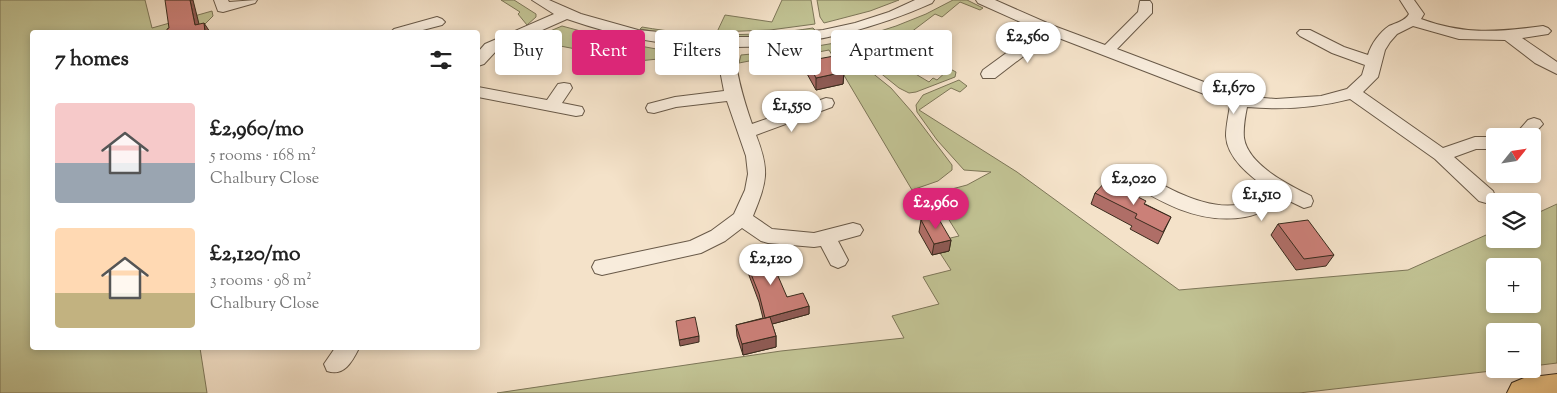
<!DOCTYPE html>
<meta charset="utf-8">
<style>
body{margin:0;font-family:"Sorts Mill Goudy",serif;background:#f2f2f2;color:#222;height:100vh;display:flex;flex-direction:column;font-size:19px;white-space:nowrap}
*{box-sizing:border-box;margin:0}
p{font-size:16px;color:#767676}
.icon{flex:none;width:28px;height:28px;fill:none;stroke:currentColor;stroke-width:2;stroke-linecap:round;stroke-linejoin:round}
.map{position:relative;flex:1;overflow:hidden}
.drawer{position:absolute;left:30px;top:30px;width:450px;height:320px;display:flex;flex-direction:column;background:#fff;border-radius:5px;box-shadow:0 2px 8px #0003}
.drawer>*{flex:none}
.banner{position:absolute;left:495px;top:30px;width:475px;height:45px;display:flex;gap:10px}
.needle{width:32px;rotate:60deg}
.controls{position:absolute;left:1486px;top:128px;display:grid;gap:10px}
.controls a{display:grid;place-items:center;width:55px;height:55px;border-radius:5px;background:#fff;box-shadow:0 2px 8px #0003;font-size:25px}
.price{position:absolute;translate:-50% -42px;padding:0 11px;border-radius:18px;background:#fff;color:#222;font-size:16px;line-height:32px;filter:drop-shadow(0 1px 2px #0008)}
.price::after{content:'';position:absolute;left:50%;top:30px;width:15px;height:11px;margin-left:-8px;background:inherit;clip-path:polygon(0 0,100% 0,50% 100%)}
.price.active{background:#db2777;color:#fff}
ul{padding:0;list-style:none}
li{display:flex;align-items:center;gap:15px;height:125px;padding:0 25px}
li span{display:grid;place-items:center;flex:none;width:140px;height:100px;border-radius:5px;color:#555}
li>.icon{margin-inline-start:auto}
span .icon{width:60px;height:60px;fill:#fffc;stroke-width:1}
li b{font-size:21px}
h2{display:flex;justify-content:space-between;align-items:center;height:60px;padding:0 25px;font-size:21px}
.pill{padding:0 18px;border-radius:5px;background:#fff;box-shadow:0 2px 8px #0003;font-size:18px;line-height:45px}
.pill.active{background:#db2777;color:#fff}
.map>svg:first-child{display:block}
</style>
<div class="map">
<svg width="1557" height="393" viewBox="0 0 1557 393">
<rect width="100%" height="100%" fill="#f4e2c9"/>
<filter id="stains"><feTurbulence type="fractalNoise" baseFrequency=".004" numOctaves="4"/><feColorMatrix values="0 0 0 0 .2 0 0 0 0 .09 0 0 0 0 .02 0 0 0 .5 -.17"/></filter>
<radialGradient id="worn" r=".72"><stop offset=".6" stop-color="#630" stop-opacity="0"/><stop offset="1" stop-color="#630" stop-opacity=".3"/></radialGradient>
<path fill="#c1c293" stroke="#7d7658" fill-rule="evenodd" d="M0 0H145L152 28 212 11 213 16 204 25 173 32H32V348H200L207 393H0Z
M501 0H514L536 14V17L527 25 518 14 520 12Z
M782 0H811L815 24 770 30 717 32 725 15 772 22Z
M817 0H899L870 11 824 23 820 17Z
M953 0H967L983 8 980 10 960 2 942 17 935 14 882 54 929 82 933 78 937 80 947 71 933 63 935 61 956 72 955 77 916 92 909 93 899 88 843 43 896 26 926 14Z
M562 26 629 44 662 50 709 54 628 62 581 53V50L529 40Z
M642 27C699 37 755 37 813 28L815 30C757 39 699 39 640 29Z
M835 43 891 88 912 112 952 165V170L938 181 912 190 829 50 792 57 790 53 739 63 741 55 794 50Z
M959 80 967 86 960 92 951 88 919 110 1017 172 1179 290 1408 270 1495 231V239H1532L1533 215 1557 204V363L1533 366 1532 331H1495V369H1509L1299 393H497L781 351 904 338 892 316 939 304 923 277 951 270 940 253 949 251 942 240 959 236 933 194 967 185 991 172 964 170 937 140 917 112 916 105 923 95ZM1495 266H1532V304H1495Z"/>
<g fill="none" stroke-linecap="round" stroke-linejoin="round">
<defs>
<path id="minor" d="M214 0H228L229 2 257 0 255 3 223 12 218 11Z
M532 0H549L581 14 638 30 710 37H748L823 30 855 23 889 12 915 0H934L932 3C869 31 803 47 734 47 736 74 743 98 752 124L826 98 832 99 834 103 832 107 756 135C770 171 767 181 753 216L772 229 814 233 853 223 860 225 863 230 860 235 838 241 848 260 845 265 838 268 831 265 821 246 814 247 768 243 761 241 742 228 725 241 701 253 602 275 595 273 592 267 595 261 690 241 711 231 734 214 745 190 748 174 746 156 727 101 676 107 654 113 648 112 646 108 648 104 675 97 724 91 719 65 718 47C666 47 616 36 567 19L497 50 484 64 478 66V52L485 44 554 14Z
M976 0H995L1054 26 1105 45 1138 12 1140 1H1150L1152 4V13L1117 49 1241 96 1276 99 1321 96 1347 89 1362 75 1365 65 1332 53 1300 36 1297 33 1300 30H1310L1344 47 1368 55C1371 44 1380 32 1389 26 1396 23 1405 21 1409 14L1400 0H1414L1424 14 1421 19C1464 35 1498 32 1543 26L1548 28 1551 31 1548 34 1522 38 1557 62V74L1535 63 1505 40 1459 39 1413 26 1397 34 1390 42 1385 50 1378 77 1363 92 1443 148 1475 137H1495V149H1476L1454 157 1493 191 1495 196 1493 201 1486 203 1479 201 1435 159 1350 99C1315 108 1283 110 1247 107 1245 117 1243 128 1244 138 1248 165 1289 185 1311 196L1313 201 1311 206 1304 208 1281 197C1271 209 1260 214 1245 217 1199 225 1160 202 1123 179L1120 174 1123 169 1129 168 1135 169C1169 190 1234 228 1267 188 1250 176 1227 158 1226 136 1226 125 1229 114 1230 104L1051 35 995 78H983L981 74 983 70 1038 30 978 3Z
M437 17 442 19 445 22 442 25 415 32H391L394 29Z
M564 83 570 84 572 88 562 103 582 107 584 111 582 115 576 116 478 97V87L547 100 558 84Z
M1534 118 1540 120 1543 124 1532 136H1514L1528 120Z
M335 348H359C352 362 344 377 327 371L324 364Z"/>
<path id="highway" d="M1557 374V393H1507L1512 383 1524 378Z"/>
</defs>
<use href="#minor" stroke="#685948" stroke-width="2"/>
<use href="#highway" stroke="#392b1d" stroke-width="2"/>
<use href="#minor" fill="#f8ecdc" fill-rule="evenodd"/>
<use href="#highway" fill="#eac184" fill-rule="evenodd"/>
</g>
<path fill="#af6e67" stroke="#392b1d" d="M807 61 844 72 843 84 816 90 806 72Z
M1095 193 1145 204 1171 217 1158 244 1130 229 1132 226 1091 204Z
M921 220 951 240 949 251 932 255 919 232Z
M1278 224 1334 255 1326 266 1296 270 1271 235Z
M743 254 787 297 809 306V314L772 324 776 336V347L743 355 737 336 736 325 763 318 759 302 744 262Z"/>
<path fill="#8e5a54" stroke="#392b1d" d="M190 0H193L201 32 195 25Z
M204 23 210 32H205Z
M844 72 843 84 816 90V78Z
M951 240 949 251 932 255 934 244Z
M809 306V314L765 326V318Z
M699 336V342L680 346 679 340Z
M776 336V347L743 355 742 344Z"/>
<path fill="#cb8078" stroke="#392b1d" d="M165 0H190L195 25 204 23 205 32H167V29L169 28Z
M834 56 844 72 816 78 807 61Z
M1106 181 1146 201 1144 204 1171 217 1163 232 1135 218 1137 214 1095 193Z
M937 216 951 240 934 244 921 220Z
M1308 220 1334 255 1304 259 1278 224Z
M766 248 787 297 803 293 809 306 765 318 759 294 743 254Z
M695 317 699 336 679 340 676 321Z
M770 317 776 336 742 344 736 325Z"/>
<rect width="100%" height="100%" filter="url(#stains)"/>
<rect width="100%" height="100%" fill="url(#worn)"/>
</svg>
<div class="controls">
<a><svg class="needle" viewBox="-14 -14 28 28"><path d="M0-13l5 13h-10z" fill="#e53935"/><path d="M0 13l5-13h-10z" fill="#767676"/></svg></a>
<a><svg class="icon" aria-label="layers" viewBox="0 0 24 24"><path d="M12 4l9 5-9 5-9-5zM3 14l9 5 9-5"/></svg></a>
<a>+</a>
<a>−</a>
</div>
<b class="price" style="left:1028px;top:64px">£2,560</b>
<b class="price" style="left:1234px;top:115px">£1,670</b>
<b class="price" style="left:792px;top:133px">£1,550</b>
<b class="price" style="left:1134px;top:206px">£2,020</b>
<b class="price" style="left:1262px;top:222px">£1,510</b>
<b class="price active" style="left:936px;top:230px">£2,960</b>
<b class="price" style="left:771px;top:286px">£2,120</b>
<div class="banner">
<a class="pill">Buy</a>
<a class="pill active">Rent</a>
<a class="pill">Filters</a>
<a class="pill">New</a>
<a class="pill">Apartment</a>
</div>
<section class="drawer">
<h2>7 homes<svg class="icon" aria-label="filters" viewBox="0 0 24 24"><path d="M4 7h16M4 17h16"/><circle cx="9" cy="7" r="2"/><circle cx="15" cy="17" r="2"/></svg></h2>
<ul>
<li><span style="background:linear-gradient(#f6c9c9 60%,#9aa5b1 0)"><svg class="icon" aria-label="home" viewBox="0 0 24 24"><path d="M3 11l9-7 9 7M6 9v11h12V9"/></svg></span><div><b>£2,960/mo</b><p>5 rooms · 168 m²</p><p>Chalbury Close</p></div></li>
<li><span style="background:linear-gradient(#ffd9b3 65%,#c2b280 0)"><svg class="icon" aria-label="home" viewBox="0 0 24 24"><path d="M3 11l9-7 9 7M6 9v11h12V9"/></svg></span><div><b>£2,120/mo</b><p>3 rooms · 98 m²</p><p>Chalbury Close</p></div></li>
</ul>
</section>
</div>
